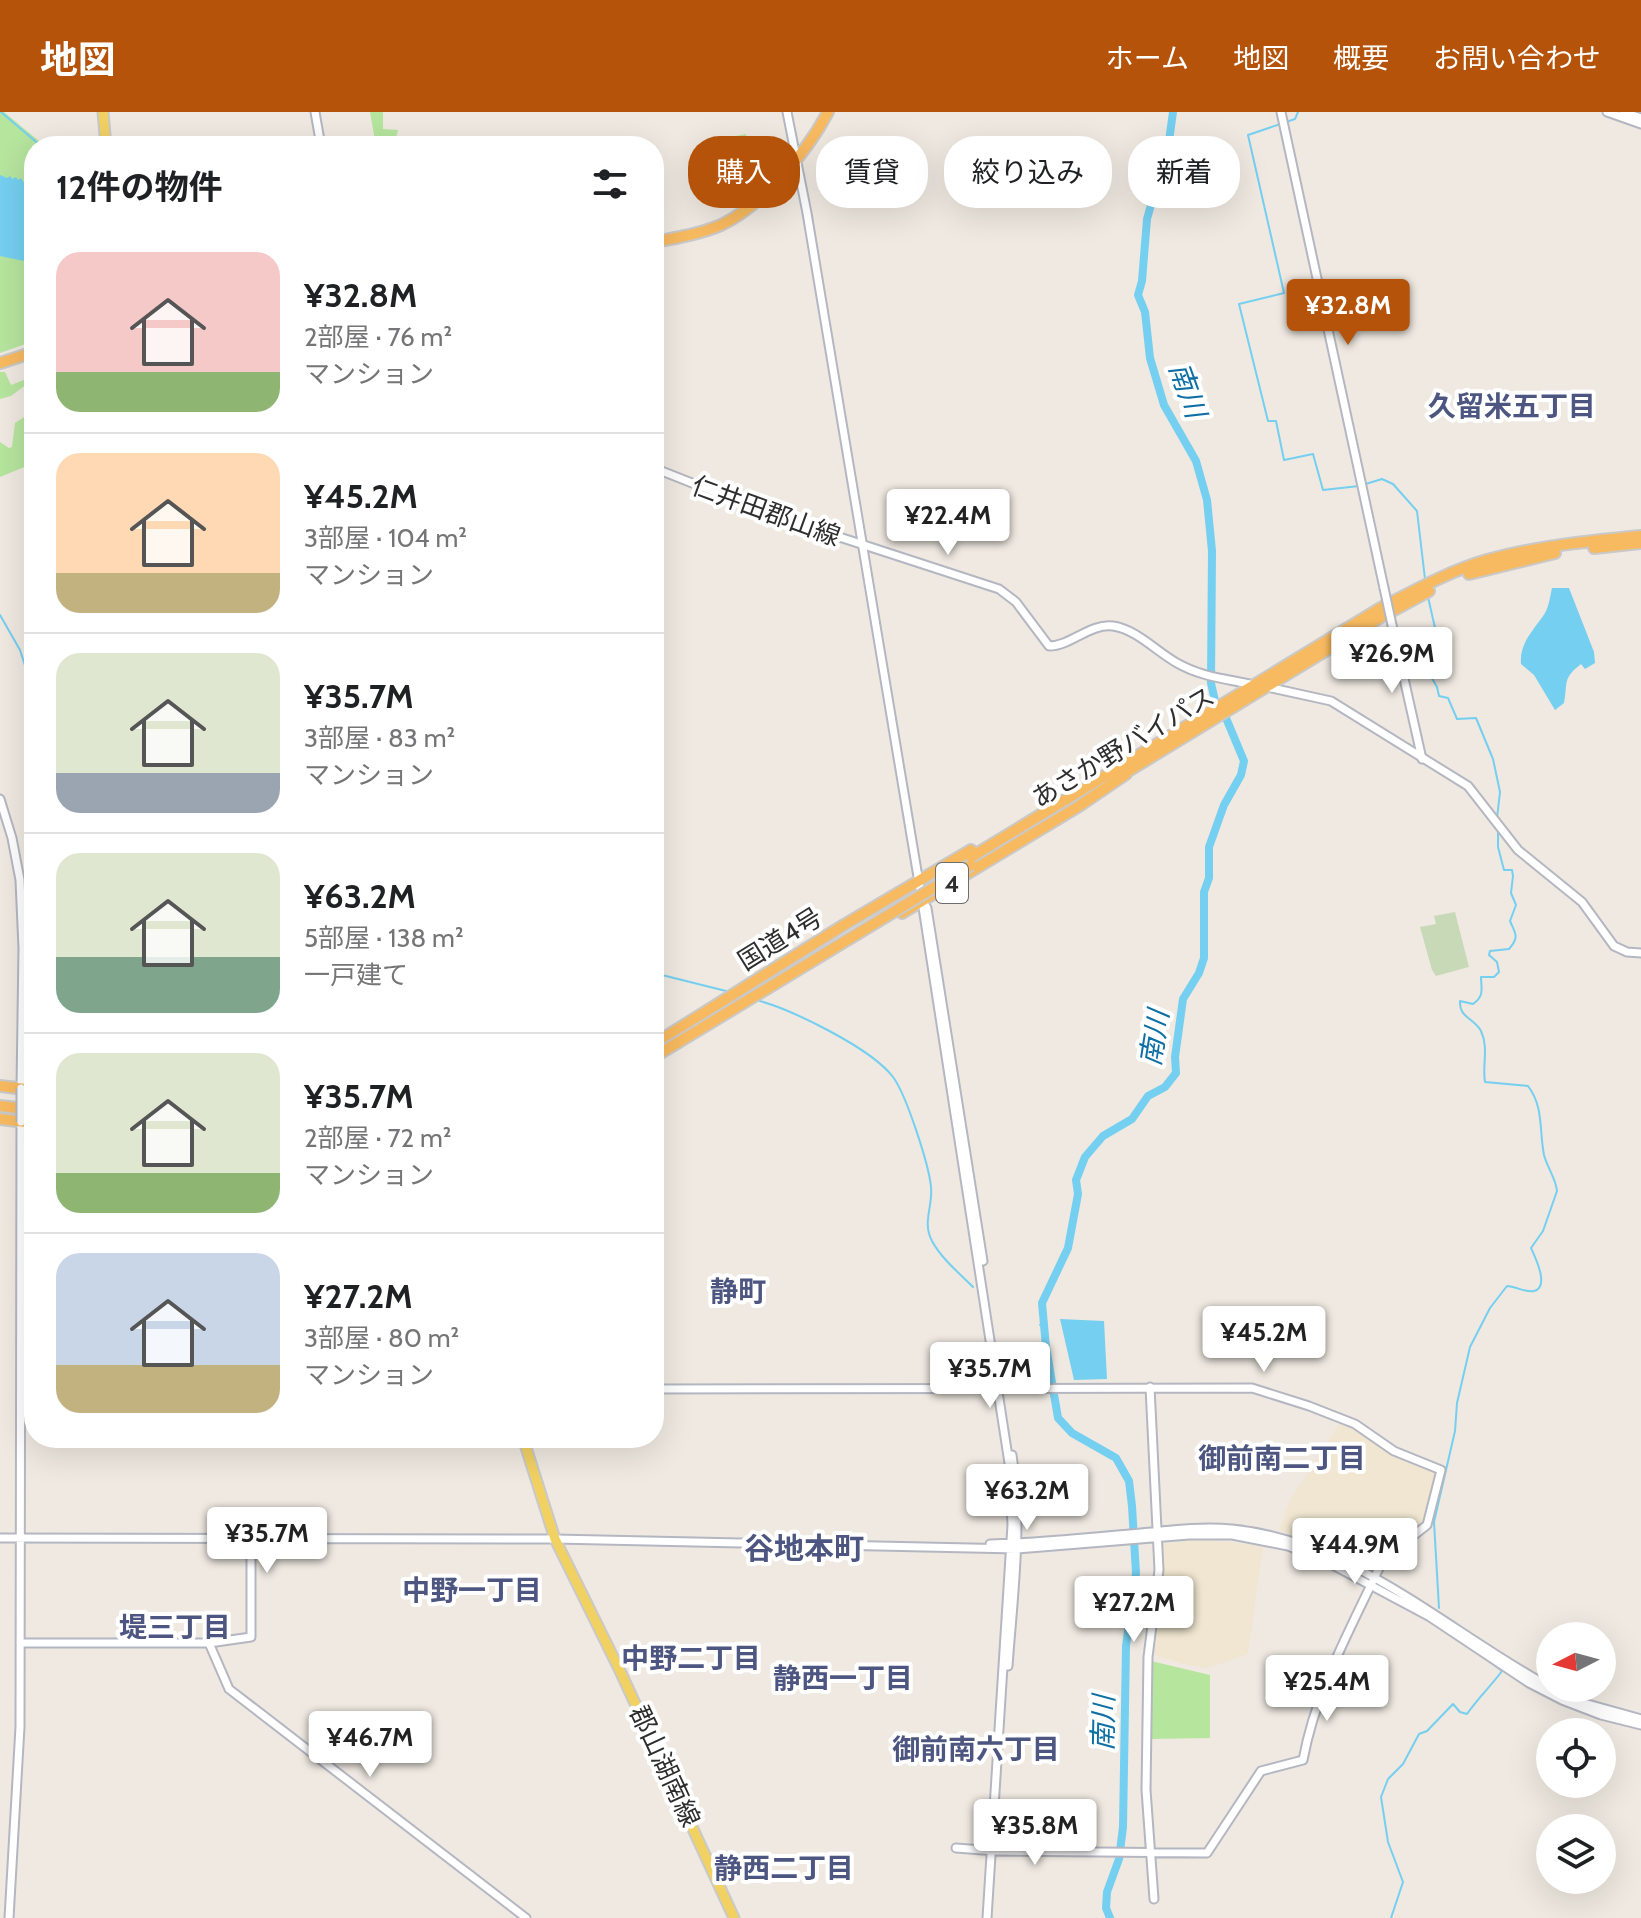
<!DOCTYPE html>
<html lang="ja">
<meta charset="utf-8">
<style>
body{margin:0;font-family:Cabin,"Noto Sans JP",sans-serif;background:#f6f6f6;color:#202124;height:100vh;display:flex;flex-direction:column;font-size:30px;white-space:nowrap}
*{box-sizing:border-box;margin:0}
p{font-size:26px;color:#757577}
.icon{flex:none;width:44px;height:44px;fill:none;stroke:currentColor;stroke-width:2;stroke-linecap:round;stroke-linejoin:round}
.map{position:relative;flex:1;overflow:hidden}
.side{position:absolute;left:24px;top:24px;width:640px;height:1312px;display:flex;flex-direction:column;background:#fff;border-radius:32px;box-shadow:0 8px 32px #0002}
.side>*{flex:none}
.banner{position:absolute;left:688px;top:24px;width:760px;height:72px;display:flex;gap:16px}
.needle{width:52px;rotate:264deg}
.fabs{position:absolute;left:1536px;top:1510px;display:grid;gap:16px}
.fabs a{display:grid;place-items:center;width:80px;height:80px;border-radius:50%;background:#fff;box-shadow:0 8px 32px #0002;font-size:40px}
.price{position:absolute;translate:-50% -68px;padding:0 18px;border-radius:8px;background:#fff;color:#222;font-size:26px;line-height:52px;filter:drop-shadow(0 2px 4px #0008)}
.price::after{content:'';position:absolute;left:50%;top:48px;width:24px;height:18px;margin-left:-12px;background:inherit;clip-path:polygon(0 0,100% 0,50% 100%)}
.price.selected{background:#b45309;color:#fff}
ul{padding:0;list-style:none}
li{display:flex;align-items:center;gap:24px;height:200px;padding:0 32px}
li+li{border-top:2px solid #e0e0e0}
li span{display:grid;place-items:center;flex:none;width:224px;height:160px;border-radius:24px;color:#555}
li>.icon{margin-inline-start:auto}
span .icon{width:96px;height:96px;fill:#fffc;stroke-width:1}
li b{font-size:34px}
h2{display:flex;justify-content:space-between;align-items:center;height:96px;padding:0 32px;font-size:34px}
.pill{padding:0 28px;border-radius:32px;background:#fff;box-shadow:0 8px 32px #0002;font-size:28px;line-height:72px}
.pill.selected{background:#b45309;color:#fff}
header{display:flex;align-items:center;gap:48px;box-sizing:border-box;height:112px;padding:0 40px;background:#b45309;color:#fff}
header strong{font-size:38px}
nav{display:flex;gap:44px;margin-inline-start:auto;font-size:28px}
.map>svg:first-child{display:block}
</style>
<header>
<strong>地図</strong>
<nav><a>ホーム</a><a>地図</a><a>概要</a><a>お問い合わせ</a></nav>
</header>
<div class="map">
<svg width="1641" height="1806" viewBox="0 0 1641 1806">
<rect width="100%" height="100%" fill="#efe9e1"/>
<path fill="#f0e6d1" d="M1341 1309 1355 1315 1390 1340 1437 1362 1423 1411 1386 1441 1373 1458 1279 1418 1290 1388Z
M1201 1427 1263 1434 1248 1542 1208 1556 1187 1553 1156 1544 1152 1540 1162 1465 1161 1432Z"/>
<path fill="#b6e59e" d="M0 0H4L45 34H34V229L0 241Z
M370 0H383V17L398 18 394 34H376Z
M746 22 749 36 710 44 706 30Z
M0 260H5L11 273 29 266 31 269 11 284 0 287Z
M24 305 27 306 34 322V351L0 365V330L9 336 12 335 15 311Z
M1151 1549 1210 1563V1626L1149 1627Z"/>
<path fill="#c8d9b8" d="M1455 800 1469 855 1436 864 1432 858 1420 815 1436 812 1434 804Z"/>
<path fill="#75cff0" d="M0 63 7 66 10 64 12 67 16 65 18 68 21 66 28 77 27 102 34 116V148L24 149 0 144Z
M1552 476H1569L1594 540 1595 551 1585 557 1581 552C1562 567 1568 570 1564 591L1555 598 1534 563 1521 552C1519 531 1534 518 1545 501 1549 494 1550 485 1552 476Z
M1060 1207 1104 1209 1107 1267 1074 1268Z"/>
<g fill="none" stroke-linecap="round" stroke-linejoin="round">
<path stroke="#75cff0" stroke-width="2" d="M1 0 41 34
M1298 0 1295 7 1248 23 1284 181 1239 192 1268 309H1276L1284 348 1313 342 1323 378 1359 374 1382 367 1393 372 1417 399 1425 467
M1428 485 1440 538 1424 545 1422 549 1437 575 1439 584 1448 586 1457 607 1476 606 1493 647 1500 680 1497 706
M0 503 20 538 34 581
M654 861 730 880
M756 888C791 897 871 936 893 965 906 982 929 1053 931 1075 933 1095 922 1110 932 1129 941 1146 959 1161 973 1175
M1040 1213H1043
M1439 1496 1434 1410 1455 1319 1457 1291 1470 1235 1490 1196 1507 1174C1515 1174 1526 1181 1534 1179 1550 1175 1535 1145 1531 1136L1543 1119 1557 1079C1556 1067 1547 1055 1544 1043 1539 1018 1544 995 1528 974L1485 970C1482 953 1489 936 1481 919 1474 906 1459 906 1460 889L1473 892C1485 884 1481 876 1481 865H1494L1499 860 1497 850 1489 843 1490 839 1509 837C1520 825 1515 821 1510 809L1516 793 1511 781 1513 764 1512 758H1504L1498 735V716
M1391 1806 1403 1770 1388 1730 1381 1685 1388 1667 1403 1652 1419 1622 1427 1619 1453 1592 1460 1600 1467 1602C1478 1586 1491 1574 1502 1559L1489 1549"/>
<path stroke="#75cff0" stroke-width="8" d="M1110 1806 1106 1796 1107 1780 1119 1747 1123 1715 1126 1534 1136 1461 1132 1394 1129 1369 1116 1346 1072 1321 1058 1306 1046 1235 1042 1191 1068 1136 1078 1082 1076 1068 1085 1045 1103 1024 1132 1007 1148 984 1165 975 1176 961 1175 945 1183 887 1199 861 1204 846V780L1209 766V735L1224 693 1241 663 1244 649 1226 606 1215 589 1211 571 1212 439 1207 388 1196 349 1164 293 1150 246 1145 200 1138 183 1142 169 1147 107 1169 29 1173 0"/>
<defs>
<path id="tertiary" d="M315 0 321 34
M787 0 807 101 922 789 1009 1351 1012 1413 987 1806
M1281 0 1384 476
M1607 0 1641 12
M1623 0 1641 6
M1392 513 1422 647
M0 687 12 726 20 768 23 836 21 976
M923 790 927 796 983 1149
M1150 1275 1159 1458 1148 1545 1146 1678 1154 1787
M654 1277 1252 1276 1309 1294 1355 1312 1394 1339 1441 1358 1427 1413 1394 1439 1380 1454C1350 1518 1316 1578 1303 1648L1261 1659 1207 1741 996 1739 956 1736
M0 1426 555 1427 1017 1437 1189 1423H1232L1288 1434 1325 1449 1430 1505 1529 1571 1562 1588 1601 1603 1641 1613
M990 1432C1040 1431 1091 1425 1141 1421 1171 1418 1202 1414 1232 1417 1354 1429 1447 1519 1550 1575
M20 1531H209L251 1525V1427
M209 1531 229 1577 526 1806
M1008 1554C1013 1484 1023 1413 1012 1343
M1551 1576 1584 1591 1641 1607
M9 1806 20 1615 21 1010"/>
<path id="secondary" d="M654 356 778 405 999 477 1016 490 1049 534C1071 534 1090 511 1113 514 1136 517 1157 540 1177 551 1201 565 1228 567 1254 573
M1267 575 1331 589 1468 674 1518 738 1582 790 1614 834 1627 840 1641 841"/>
<path id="primary" d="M103 0 106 34
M523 1326 555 1427 621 1561 734 1806"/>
<path id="trunk" d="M654 130C676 126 700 122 721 113 763 93 807 40 828 0
M0 251 34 240
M1594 436 1641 431
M1469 462 1555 441
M1120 664 1381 505 1429 479
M968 747 1379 497C1414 479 1449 459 1487 448 1537 434 1590 429 1641 424
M902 801 1079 694 1126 662
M654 932 844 813 971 738
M0 974 34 978
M0 994 34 998
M0 1007 34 1011"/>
</defs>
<use href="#tertiary" stroke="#b4b7c1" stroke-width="11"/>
<use href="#secondary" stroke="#b4b7c1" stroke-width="11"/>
<use href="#primary" stroke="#c9c9c9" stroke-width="13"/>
<use href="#trunk" stroke="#c9c9c9" stroke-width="14"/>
<use href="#tertiary" stroke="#fff" stroke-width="7"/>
<use href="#secondary" stroke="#fff" stroke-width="7"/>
<use href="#primary" stroke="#f2d163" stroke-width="9"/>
<use href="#trunk" stroke="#f8ba60" stroke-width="10"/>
<defs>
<path id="tertiary-bridge" d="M1384 476 1392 513
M21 976V1010"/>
<path id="trunk-bridge" d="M654 945 971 753"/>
</defs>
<use href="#tertiary-bridge" stroke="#b4b7c1" stroke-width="11" stroke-linecap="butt"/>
<use href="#trunk-bridge" stroke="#c9c9c9" stroke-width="14" stroke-linecap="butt"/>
<use href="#tertiary-bridge" stroke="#fff" stroke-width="7"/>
<use href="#trunk-bridge" stroke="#f8ba60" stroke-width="10"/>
</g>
<g text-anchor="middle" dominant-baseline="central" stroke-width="8" stroke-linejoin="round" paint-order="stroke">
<rect fill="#fff" stroke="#6d6d6d" stroke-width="2" x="936" y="751" width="32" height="40" rx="6"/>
<g font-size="24" font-weight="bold" fill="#2e2e2e">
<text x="952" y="771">4</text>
</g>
<g font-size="26" fill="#2e2e2e" stroke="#fff">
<text transform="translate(766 399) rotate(20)">仁井田郡山線</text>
<text transform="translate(1123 635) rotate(-31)">あさか野バイパス</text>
<text transform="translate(780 827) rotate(-32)">国道4号</text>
<text transform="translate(665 1654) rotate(65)">郡山湖南線</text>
</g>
<g font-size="28" font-style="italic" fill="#0d6fa3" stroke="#fff">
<text transform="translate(1188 278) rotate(70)">南川</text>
<text transform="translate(1154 926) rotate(-81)">南川</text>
<text transform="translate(1103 1611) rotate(-89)">南川</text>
</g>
<g font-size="28" font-weight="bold" fill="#4d5680" stroke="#fff">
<text x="1512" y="294">久留米五丁目</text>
<text x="738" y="1179">静町</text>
<text x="1282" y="1346">御前南二丁目</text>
<text x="472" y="1478">中野一丁目</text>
<text x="175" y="1515">堤三丁目</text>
<text x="691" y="1546">中野二丁目</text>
<text x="843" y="1566">静西一丁目</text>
<text x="976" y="1637">御前南六丁目</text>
<text x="784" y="1756">静西二丁目</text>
</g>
<g font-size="30" font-weight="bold" fill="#4d5680" stroke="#fff">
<text x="804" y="1436">谷地本町</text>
</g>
</g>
</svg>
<div class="fabs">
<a><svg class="needle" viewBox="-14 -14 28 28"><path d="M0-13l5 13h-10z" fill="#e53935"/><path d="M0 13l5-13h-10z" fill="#757577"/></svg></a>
<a><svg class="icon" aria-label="locate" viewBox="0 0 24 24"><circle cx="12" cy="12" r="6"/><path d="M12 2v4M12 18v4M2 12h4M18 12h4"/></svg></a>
<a><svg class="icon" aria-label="layers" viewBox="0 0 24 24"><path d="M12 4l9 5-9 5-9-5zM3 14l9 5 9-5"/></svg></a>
</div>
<b class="price selected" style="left:1348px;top:235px">¥32.8M</b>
<b class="price" style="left:948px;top:445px">¥22.4M</b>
<b class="price" style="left:1392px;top:583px">¥26.9M</b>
<b class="price" style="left:1264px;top:1262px">¥45.2M</b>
<b class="price" style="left:990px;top:1298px">¥35.7M</b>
<b class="price" style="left:1027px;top:1420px">¥63.2M</b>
<b class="price" style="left:267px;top:1463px">¥35.7M</b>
<b class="price" style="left:1355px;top:1474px">¥44.9M</b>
<b class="price" style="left:1134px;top:1532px">¥27.2M</b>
<b class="price" style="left:1327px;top:1611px">¥25.4M</b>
<b class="price" style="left:370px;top:1667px">¥46.7M</b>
<b class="price" style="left:1035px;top:1755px">¥35.8M</b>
<div class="banner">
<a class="pill selected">購入</a>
<a class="pill">賃貸</a>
<a class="pill">絞り込み</a>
<a class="pill">新着</a>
</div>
<section class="side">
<h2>12件の物件<svg class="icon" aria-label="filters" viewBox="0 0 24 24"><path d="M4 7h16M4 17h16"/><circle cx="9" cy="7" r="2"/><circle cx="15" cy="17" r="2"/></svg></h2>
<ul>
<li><span style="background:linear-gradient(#f6c9c9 75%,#8fb573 0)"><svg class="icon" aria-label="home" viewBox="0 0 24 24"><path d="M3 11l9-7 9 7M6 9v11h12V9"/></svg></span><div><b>¥32.8M</b><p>2部屋 · 76 m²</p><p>マンション</p></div></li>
<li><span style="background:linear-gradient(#ffd9b3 75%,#c2b280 0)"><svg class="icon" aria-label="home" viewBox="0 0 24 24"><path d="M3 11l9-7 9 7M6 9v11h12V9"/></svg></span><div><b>¥45.2M</b><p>3部屋 · 104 m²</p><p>マンション</p></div></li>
<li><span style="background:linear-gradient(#dfe7d0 75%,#9aa5b1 0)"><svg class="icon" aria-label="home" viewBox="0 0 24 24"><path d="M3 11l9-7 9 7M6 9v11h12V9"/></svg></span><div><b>¥35.7M</b><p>3部屋 · 83 m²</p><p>マンション</p></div></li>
<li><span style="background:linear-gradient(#dfe7d0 65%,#7fa58c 0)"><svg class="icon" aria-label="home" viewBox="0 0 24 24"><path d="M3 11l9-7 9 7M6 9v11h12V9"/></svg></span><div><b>¥63.2M</b><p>5部屋 · 138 m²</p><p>一戸建て</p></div></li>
<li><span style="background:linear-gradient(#dfe7d0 75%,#8fb573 0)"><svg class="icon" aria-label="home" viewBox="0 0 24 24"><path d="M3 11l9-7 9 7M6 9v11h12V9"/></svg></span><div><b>¥35.7M</b><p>2部屋 · 72 m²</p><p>マンション</p></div></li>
<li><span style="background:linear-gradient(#c9d6e8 70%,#c2b280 0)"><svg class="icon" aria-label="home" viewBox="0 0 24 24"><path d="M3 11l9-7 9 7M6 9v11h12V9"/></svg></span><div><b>¥27.2M</b><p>3部屋 · 80 m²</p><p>マンション</p></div></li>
</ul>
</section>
</div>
